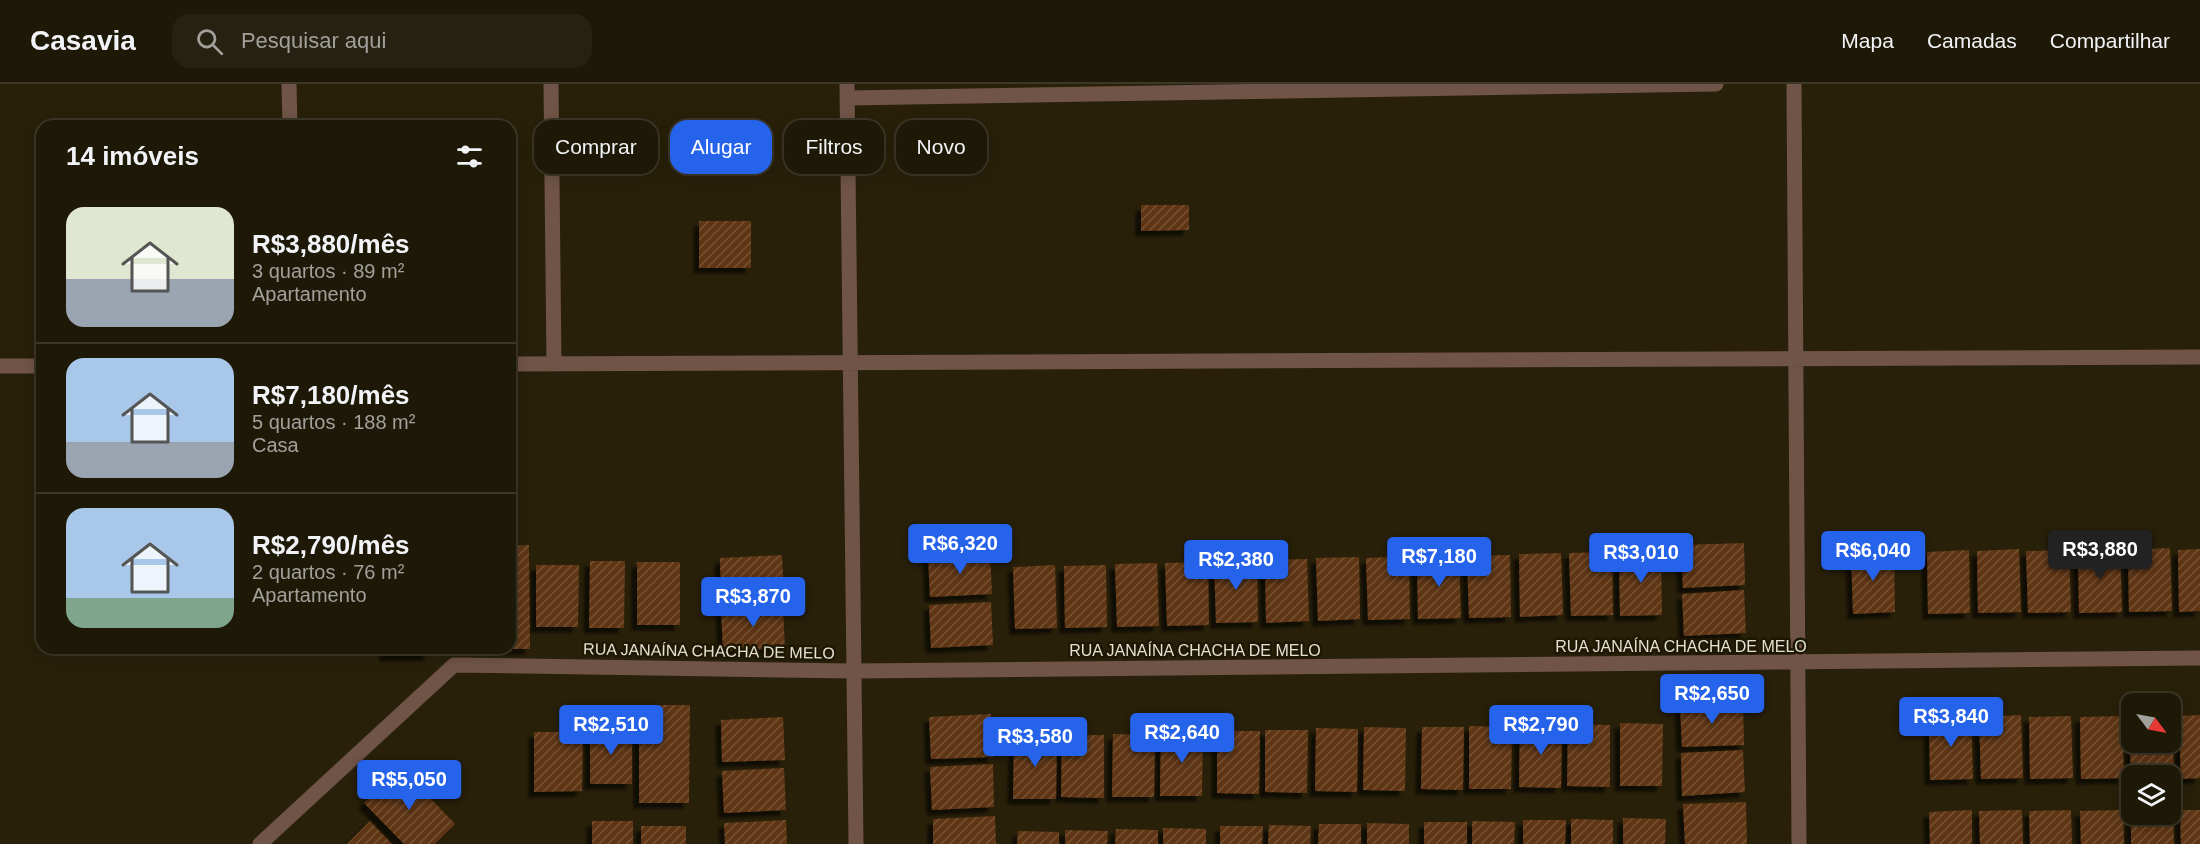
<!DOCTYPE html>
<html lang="pt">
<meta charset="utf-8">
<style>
body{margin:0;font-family:Arial,sans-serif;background:#262111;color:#f1f3f6;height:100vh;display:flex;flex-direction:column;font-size:22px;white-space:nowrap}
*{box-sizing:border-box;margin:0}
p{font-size:20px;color:#a1a09b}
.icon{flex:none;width:33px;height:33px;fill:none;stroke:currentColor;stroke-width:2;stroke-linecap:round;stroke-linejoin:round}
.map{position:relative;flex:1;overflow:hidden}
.sheet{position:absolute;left:36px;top:36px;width:480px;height:534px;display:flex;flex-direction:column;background:#1e1807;border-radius:18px;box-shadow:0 3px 15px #0003,0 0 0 2px #3c3728}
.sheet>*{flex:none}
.top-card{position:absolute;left:534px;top:36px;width:570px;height:54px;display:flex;gap:12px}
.needle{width:39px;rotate:122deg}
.controls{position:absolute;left:2121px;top:609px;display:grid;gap:12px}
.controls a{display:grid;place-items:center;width:60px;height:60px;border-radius:12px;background:#1e1807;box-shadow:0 3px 15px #0003,0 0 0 2px #3c3728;font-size:30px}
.price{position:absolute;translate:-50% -51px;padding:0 14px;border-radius:6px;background:#2563eb;color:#fff;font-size:20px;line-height:39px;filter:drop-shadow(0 2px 3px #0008)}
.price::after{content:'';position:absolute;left:50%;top:36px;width:18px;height:14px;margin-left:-9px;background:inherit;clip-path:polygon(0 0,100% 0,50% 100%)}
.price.active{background:#222;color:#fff}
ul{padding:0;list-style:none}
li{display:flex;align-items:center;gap:18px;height:150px;padding:0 30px}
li+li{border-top:2px solid #3c3728}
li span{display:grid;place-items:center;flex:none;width:168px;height:120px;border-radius:18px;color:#555}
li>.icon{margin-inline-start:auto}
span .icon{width:72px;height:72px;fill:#fffc;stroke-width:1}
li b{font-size:26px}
h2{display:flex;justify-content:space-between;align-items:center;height:72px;padding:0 30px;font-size:26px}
.tag{padding:0 21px;border-radius:18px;background:#1e1807;box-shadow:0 3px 15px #0003,0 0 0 2px #3c3728;font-size:21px;line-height:54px}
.tag.active{background:#2563eb;color:#fff}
header{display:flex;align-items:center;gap:36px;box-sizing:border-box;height:84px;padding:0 30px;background:#1e1807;border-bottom:2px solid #3c3728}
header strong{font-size:28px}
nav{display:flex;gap:33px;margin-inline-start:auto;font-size:21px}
.search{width:420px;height:54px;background:#262111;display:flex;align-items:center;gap:15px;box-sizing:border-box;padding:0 21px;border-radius:18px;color:#a1a09b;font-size:22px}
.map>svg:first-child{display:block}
</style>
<header>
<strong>Casavia</strong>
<div class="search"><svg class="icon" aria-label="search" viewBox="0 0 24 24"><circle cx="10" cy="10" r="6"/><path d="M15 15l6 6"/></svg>Pesquisar aqui</div>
<nav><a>Mapa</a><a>Camadas</a><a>Compartilhar</a></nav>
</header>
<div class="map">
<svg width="2200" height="760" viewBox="0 0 2200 760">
<defs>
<pattern id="building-hatch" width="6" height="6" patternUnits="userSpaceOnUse" patternTransform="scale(1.5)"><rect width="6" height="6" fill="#5f3612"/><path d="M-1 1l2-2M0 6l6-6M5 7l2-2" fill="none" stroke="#765334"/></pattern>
<filter id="shadow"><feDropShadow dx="-5.5" dy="5.5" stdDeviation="1.5" flood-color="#0009"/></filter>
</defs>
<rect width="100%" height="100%" fill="#282009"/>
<path fill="url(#building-hatch)" filter="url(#shadow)" d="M1141 121H1189V146L1141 147Z
M699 137H751V184H699Z
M1744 459 1745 501 1683 504 1681 461Z
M529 461 530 565H510V462Z
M2170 464 2172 527 2129 528 2128 466Z
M2019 465 2021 528 1978 529 1977 467Z
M2120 465 2122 528 2079 529 2078 467Z
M2200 465V527L2179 528 2178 466Z
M1894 466 1895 528 1853 530 1851 467Z
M1969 466 1970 529 1928 530 1927 468Z
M2069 466 2071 528 2028 529 2026 467Z
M990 468 992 510 930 513 928 471Z
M1612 468 1613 531 1571 532 1569 469Z
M1661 468 1662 531 1620 532 1619 470Z
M1561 469 1563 531 1520 533 1519 470Z
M782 471 784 514 721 517 720 474Z
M1510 471 1511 533 1469 534 1467 472Z
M1409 472 1410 535 1368 536 1366 474Z
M1459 472 1461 534 1418 535 1417 473Z
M1359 473 1360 535 1318 537 1316 474Z
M1307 475 1309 537 1266 539 1265 476Z
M1257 476 1258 538 1216 539 1214 477Z
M590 477H625L624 544H589Z
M637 478H680V541H637Z
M1208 478 1209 541 1167 542 1165 479Z
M1157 479 1159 542 1117 543 1115 480Z
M536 481H579L578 543H536Z
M1055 481 1057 544 1015 545 1013 483Z
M1106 481 1107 543 1065 544 1064 482Z
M1744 506 1746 549 1684 552 1682 510Z
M991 518 993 561 931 564 929 521Z
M783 522 785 564 723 567 721 525Z
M385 564H429V571L385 572Z
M1743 618 1744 661 1682 663 1680 621Z
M659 621H690L689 719H639V647H659Z
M991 630 993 673 931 675 929 633Z
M2021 631 2023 694 1981 695 1979 633Z
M2200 631V694L2181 695 2179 632Z
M1971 632 1973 695 1930 696 1929 633Z
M2071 632 2073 694 2030 695 2029 633Z
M2122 632 2124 694 2081 695 2080 633Z
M783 633 785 676 722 678 721 636Z
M2170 638H2172L2174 693 2131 692 2130 658H2170Z
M1620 639 1663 640 1662 702H1620Z
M1568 640 1610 641V703L1567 702Z
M1520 641H1562L1561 704 1519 703Z
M1469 642 1512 643 1511 705H1469Z
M632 643V700H590V644Z
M1364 643 1406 644 1405 707 1363 706Z
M1422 643H1464L1463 706 1421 705Z
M1316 644 1358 645 1357 708 1315 707Z
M1265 646H1308L1307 709 1265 708Z
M1217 647H1260L1259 710 1217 709Z
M534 648H583L582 707 534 708Z
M1161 649H1203L1202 712H1160Z
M1113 650 1155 651 1154 713H1112Z
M1062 651H1104V714L1061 713Z
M1014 652H1057L1056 715H1013Z
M1743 666 1745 708 1682 712 1681 669Z
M993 680 994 723 932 726 930 683Z
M401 683 455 740 435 760H404L364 719Z
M784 684 786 726 724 729 722 687Z
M1746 718 1747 760H1685L1683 720Z
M2170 725H2173L2174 760H2131V730H2170Z
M1972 726V760H1930L1929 728Z
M2022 726 2023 760H1980L1979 727Z
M2071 726 2072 760H2030L2029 727Z
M2123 726 2124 760H2081L2080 727Z
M2180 726H2200V760H2181Z
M995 732 996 760H933V735Z
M1623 734 1666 735 1665 760H1623Z
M1571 735 1613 736V760H1571Z
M786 736 787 760H725L724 739Z
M1523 736H1566L1565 760H1523Z
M370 737 392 760H347Z
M592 737H633V760H592Z
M1472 737 1515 738 1514 760H1472Z
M1424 738H1467V760H1424Z
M1367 739 1409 740V760H1367Z
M1319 740H1361V760H1318Z
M1269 741 1311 742 1310 760H1268Z
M641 742H686V760H641Z
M1220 742H1263L1262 760H1220Z
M1163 744 1206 745V760H1163Z
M1116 745 1158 746V760H1115Z
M1065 746 1108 747 1107 760H1065Z
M1018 747 1059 748V760H1017Z"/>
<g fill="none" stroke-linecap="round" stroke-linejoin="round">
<path stroke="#705447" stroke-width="15" d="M289 0 290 42
M551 0 554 280
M847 0 856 760
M1794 0 1799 760
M847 14 1716 0
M510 280 2200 273
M0 282H42
M260 760 454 581 853 587 2200 574"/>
</g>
<g text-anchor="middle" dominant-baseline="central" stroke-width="5" stroke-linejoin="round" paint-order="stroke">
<g font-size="16" fill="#e4e0d2" stroke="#1e1702">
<text x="1681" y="562">RUA JANAÍNA CHACHA DE MELO</text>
<text x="1195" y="566">RUA JANAÍNA CHACHA DE MELO</text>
<text transform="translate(709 567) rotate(1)">RUA JANAÍNA CHACHA DE MELO</text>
</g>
</g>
</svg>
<div class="controls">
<a><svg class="needle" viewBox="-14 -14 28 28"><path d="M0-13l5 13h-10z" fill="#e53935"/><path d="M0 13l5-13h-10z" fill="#a1a09b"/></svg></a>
<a><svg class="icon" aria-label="layers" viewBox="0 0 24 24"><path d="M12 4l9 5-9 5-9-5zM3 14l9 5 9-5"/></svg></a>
</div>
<b class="price" style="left:960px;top:491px">R$6,320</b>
<b class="price active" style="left:2100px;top:497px">R$3,880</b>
<b class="price" style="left:1873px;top:498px">R$6,040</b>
<b class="price" style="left:1641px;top:500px">R$3,010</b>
<b class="price" style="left:1439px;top:504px">R$7,180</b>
<b class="price" style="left:1236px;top:507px">R$2,380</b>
<b class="price" style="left:753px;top:544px">R$3,870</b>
<b class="price" style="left:1712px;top:641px">R$2,650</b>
<b class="price" style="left:1951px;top:664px">R$3,840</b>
<b class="price" style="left:611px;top:672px">R$2,510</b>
<b class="price" style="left:1541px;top:672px">R$2,790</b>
<b class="price" style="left:1182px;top:680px">R$2,640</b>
<b class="price" style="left:1035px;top:684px">R$3,580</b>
<b class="price" style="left:409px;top:727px">R$5,050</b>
<div class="top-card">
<a class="tag">Comprar</a>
<a class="tag active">Alugar</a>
<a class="tag">Filtros</a>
<a class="tag">Novo</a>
</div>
<section class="sheet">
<h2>14 imóveis<svg class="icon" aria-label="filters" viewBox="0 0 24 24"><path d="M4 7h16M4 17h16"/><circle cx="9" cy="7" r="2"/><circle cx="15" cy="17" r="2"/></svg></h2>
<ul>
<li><span style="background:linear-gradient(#dfe7d0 60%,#9aa5b1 0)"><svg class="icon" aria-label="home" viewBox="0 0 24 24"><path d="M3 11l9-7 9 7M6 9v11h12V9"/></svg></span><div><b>R$3,880/mês</b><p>3 quartos · 89 m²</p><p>Apartamento</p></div></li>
<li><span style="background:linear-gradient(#a9c7e8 70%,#9aa5b1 0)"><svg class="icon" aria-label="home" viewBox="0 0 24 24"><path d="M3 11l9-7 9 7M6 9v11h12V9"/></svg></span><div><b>R$7,180/mês</b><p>5 quartos · 188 m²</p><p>Casa</p></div></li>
<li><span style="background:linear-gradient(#a9c7e8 75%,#7fa58c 0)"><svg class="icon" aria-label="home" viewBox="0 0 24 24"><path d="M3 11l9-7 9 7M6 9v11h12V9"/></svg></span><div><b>R$2,790/mês</b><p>2 quartos · 76 m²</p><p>Apartamento</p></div></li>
</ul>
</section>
</div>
